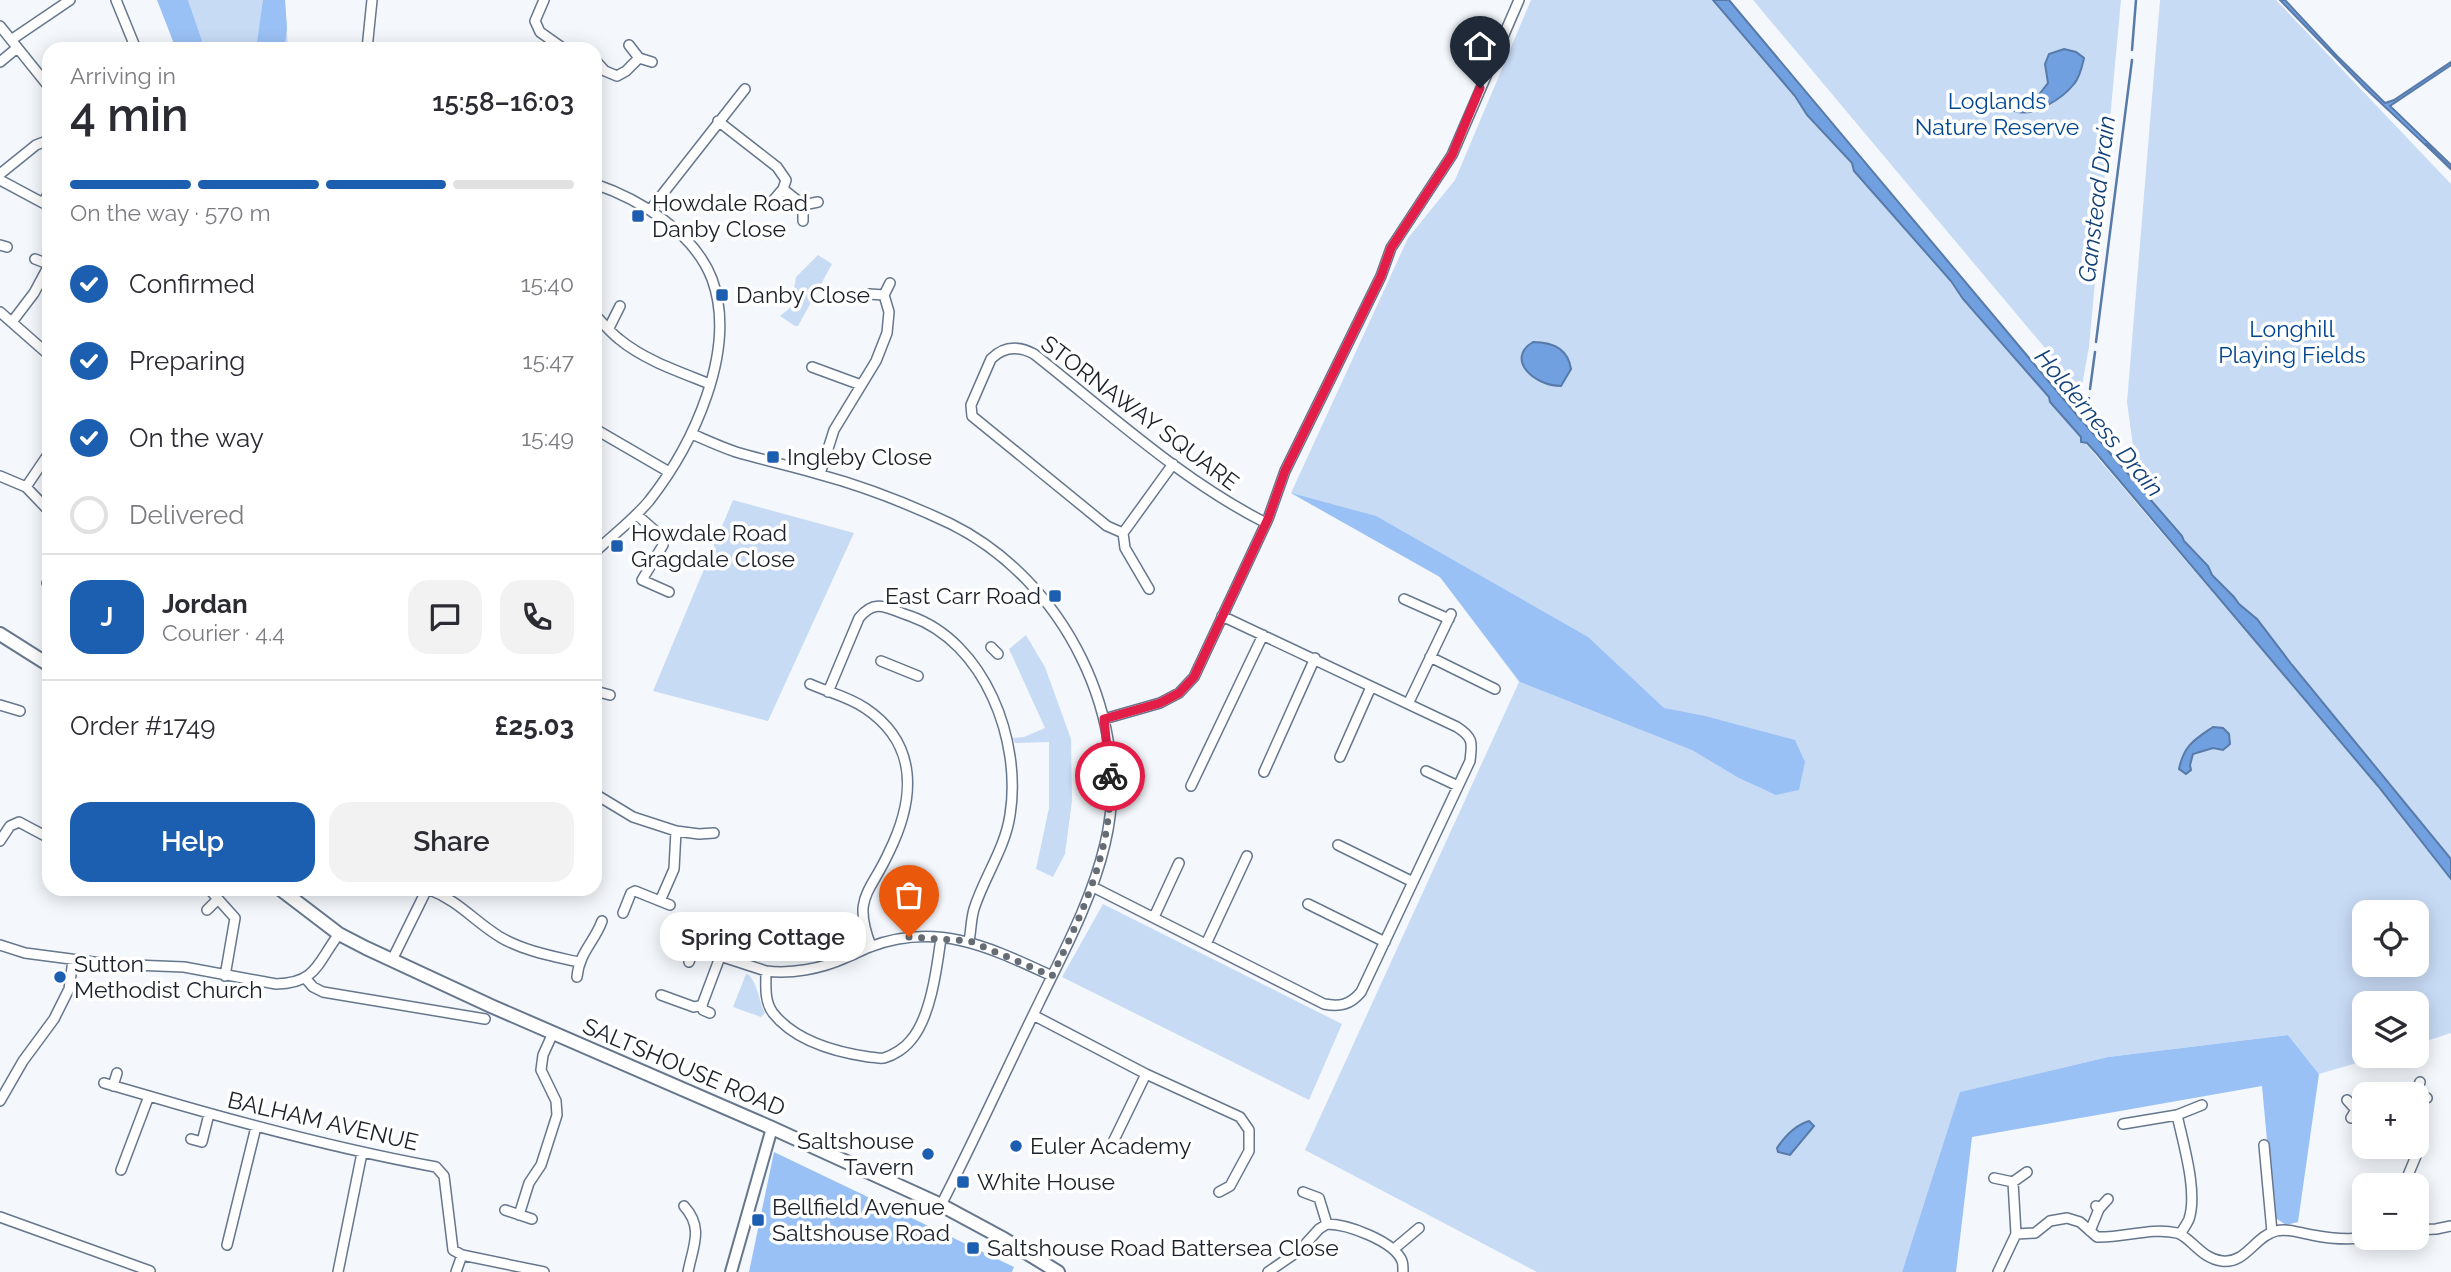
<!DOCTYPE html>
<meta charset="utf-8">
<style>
:root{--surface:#fff;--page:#f2f2f3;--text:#2b2b33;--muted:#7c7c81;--line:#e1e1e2;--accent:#1c5eaf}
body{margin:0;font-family:Raleway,sans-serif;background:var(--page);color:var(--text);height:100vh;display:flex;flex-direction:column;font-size:26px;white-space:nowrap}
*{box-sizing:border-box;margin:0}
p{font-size:23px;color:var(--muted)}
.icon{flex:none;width:38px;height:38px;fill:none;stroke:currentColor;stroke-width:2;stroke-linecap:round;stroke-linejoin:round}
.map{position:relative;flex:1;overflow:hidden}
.side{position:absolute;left:42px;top:42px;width:560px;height:854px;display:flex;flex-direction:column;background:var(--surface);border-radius:21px;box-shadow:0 4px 18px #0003}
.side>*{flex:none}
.controls{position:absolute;left:2352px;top:900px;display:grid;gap:14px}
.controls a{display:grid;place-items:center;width:77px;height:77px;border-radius:14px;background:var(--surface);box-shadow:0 4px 18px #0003;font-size:35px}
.pin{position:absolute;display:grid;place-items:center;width:60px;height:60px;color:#fff;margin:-72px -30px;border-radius:50% 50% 50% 0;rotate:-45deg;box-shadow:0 0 7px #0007}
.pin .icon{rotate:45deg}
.courier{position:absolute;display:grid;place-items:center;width:70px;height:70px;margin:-35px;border:5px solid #e11d48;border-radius:50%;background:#fff;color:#222;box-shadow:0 2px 9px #0007}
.bubble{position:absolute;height:49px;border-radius:21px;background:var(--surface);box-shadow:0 4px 18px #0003;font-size:23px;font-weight:600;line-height:49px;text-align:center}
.head em{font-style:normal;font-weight:600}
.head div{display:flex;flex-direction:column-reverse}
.head{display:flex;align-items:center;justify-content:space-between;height:119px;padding:0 28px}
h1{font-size:46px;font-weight:600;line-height:52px}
.bar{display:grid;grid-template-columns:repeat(4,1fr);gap:10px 7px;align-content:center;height:84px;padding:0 28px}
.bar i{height:9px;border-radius:5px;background:var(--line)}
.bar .active{background:var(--accent)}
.bar p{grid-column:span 4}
.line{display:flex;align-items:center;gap:18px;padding:0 28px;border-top:2px solid var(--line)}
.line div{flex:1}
.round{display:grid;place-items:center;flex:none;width:74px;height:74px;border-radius:21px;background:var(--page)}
ol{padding:0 28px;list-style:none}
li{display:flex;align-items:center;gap:21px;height:77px}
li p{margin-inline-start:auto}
li .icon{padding:7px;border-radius:50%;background:var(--accent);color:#fff;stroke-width:4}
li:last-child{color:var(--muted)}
li i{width:38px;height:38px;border:4px solid var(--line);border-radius:50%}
.primary-button{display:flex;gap:14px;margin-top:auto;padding:14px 28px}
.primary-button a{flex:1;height:80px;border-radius:21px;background:var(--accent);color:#fff;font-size:28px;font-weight:600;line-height:80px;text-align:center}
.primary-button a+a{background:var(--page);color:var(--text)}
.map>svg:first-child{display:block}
.green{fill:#c8dbf5;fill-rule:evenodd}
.forest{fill:#9ac1f5}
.water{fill:#71a0e0;stroke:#577aa9;stroke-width:2}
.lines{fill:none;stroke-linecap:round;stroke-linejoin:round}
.stream{stroke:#577aa9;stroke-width:2.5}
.minor-casing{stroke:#66768c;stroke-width:12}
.tertiary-casing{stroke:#66768c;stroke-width:14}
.secondary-casing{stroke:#66768c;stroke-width:16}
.minor{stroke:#fff;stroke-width:9}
.tertiary{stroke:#fff;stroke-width:10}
.secondary{stroke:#fff;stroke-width:12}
.done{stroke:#666c74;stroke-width:7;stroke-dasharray:0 12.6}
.route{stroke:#e11d48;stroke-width:9}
.poi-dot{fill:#1c5eaf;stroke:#fff;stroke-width:2.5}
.labels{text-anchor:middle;stroke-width:7;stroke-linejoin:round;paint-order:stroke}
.park-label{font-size:23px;fill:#014690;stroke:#fff}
.poi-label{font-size:23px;fill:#1a212a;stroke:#fff;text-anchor:start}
.street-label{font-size:23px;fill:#1a212a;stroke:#fff}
.water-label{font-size:24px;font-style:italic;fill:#12417a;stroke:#fff}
</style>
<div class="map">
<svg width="2451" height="1272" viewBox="0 0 2451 1272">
<rect width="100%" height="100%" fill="#f4f8fd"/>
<path class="green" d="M188,0h97l3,49h-83z
M1531,0h182l82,96 12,19 45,49 2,7 97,110 2,5 48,54 1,4 47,53 1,5 328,384 73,93v154l-34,11v-41h-53v52h20l-65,19 -31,-39 -180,22 -147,35 -59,180h-365l-232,-122 214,-468 -79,-105 -149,-84 117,-255 47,-58zM2364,912h53v52h-53z
M1753,0h368l-32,347 -8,44z
M2160,0h116l175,184v675l-159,-194 -35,-46 -18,-15 -5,-7 -22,-22 -4,-9 -24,-25 -2,-5 -44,-52 -11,-82z
M818,255l14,9 -34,62h-3l-15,-10 11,-9 5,-30z
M733,500l121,33 -86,188 -115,-30z
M1026,635l19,32 26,72 1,62 -7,53 -12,23 -17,-8 13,-61v-66l-34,1 -2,-5 11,-1 21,-9 -36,-79z
M1103,904l239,120 -33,76 -247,-123z
M746,974l3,1c10,12 9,24 16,38l-4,4 -28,-10z"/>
<path class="forest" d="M157,0h31l17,49h-29z
M263,0h22l2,28 -3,21h-28z
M1291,493l85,23 212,121 76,71 41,8 90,24 10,22 -6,28 -23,5 -37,-17 -47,-28 -172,-68 -80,-105z
M2288,1035l31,39 -21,148 -12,3 -12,-8 -12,-131 -290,51 -16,135h-54l58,-180 148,-35z
M774,1152l240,115 -2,5h-263z"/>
<path class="water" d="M1713,0h16l352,420 2,-1 2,-8h2l-3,12 98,113 2,5 24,25 4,9 22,22 5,7 18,15 35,46 159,194v20l-73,-93 -281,-332 -10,-11 -6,-1v-5l-31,-35 -1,-5 -86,-98 -12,-18 -97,-110 -2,-8 -45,-48 -12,-19z
M2280,0h5l52,56 48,47 9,-3 57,-38v3l-61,41 61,59v4l-86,-81z
M2064,49l12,3 8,6c-2,9 -4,19 -10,26 -11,14 -41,34 -59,27l16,-6 17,-22 -3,-19 4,-10z
M1533,342c20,0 35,7 38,27l-10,17c-27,0 -56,-27 -28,-44z
M2213,727l10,1 6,6 1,10 -7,6 -10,-2 -20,6 -3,11 1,5 -5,4 -7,-5c5,-24 15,-29 34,-42z
M1809,1121l5,5 -24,29 -12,-3 -1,-4c8,-12 19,-23 32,-27z"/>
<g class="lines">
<path class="stream" d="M2132,50l4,-50
M2426,144l25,25
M2096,342l36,-282
M2090,389l5,-37
M2086,412l3,-14"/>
<g class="minor-casing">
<path id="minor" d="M116,0l20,49
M544,0l-9,21 5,11 24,17
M0,26l49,61
M11,40l59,-40
M629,45l10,13 13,4
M367,49l5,-49
M595,60l10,11 12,5 9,-5 13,-13
M0,62l17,-14
M718,121l59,46 9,13 -3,9 -11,13
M0,174l36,-29 13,-5
M0,180l43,23 6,-11
M595,184c44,15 99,48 117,95 26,71 -19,166 -63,222 -16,19 -36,34 -54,51
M783,189l20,16
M650,210l95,-121
M803,221v-16l15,-3
M0,245l7,2
M35,259l13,5
M869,294l15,1 6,-12
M0,312l49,43
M595,315c8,8 15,17 24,24 25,21 61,33 91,45
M12,322l22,-29 15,-28
M609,328l11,-22
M812,367l49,18
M595,429l74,43
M692,434c14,6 29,13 44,18 27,8 55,14 82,22 45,12 91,30 133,50 113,56 184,196 154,320 -13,56 -42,109 -67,161 -33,67 -63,134 -97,200
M820,474l14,-44 42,-69 11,-28 2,-21 -5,-17
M0,476l26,11 23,24
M26,487l23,-34
M637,515l24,21 2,9 -21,35 27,12
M1123,533l-16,-7 -135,-110 -1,-11 20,-46c13,-13 28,-13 43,-5 75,59 147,126 232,169
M47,583h2
M1149,589l-24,-41 -2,-15 50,-69
M1404,599l45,20
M991,647l7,7
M1430,657l65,32
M881,661l37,15
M810,684c18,8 39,13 55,24 54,36 50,91 24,144 -19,42 -37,45 -18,94
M595,691l15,4
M828,692l31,-74c17,-21 29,-9 51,-2 75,26 112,125 100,199 -5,34 -26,62 -36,94 -3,10 -3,22 -5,32
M1408,704l43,-90
M0,705l20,6
M1104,719l56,-16 19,-10 15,-16 74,-158 17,-48 96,-195 10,-28 61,-93 67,-155
M1340,757l31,-70
M1426,771l32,15
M1264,772l51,-114
M1191,786l72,-151
M595,794l38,23 43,14 -2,38 -14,32
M676,831l23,3 15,-1
M0,841l10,-15 9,-4 30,16
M1338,845l75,37
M1093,887l231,117c16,3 26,1 37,-12l109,-231c2,-18 4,-23 -13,-34l-235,-111
M209,889l26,29 -10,58
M428,889c31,12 46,32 72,48 24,14 52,19 78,25
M1308,904l77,38
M207,910l10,-10
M623,913l8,-20 4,-2 35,14
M1154,917l25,-54
M683,944l83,27c25,3 55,-2 79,-13 9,-3 16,-8 25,-11 68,-26 121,1 182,29
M1206,944l41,-88
M0,945l25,8 84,11 75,3 92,17c41,-1 41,-21 63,-50
M392,960l35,-71
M689,962l5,-14
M766,971c0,14 -2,30 7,42 22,28 62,39 96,44 5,0 11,2 15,1 10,-3 21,-10 27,-18 20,-23 26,-73 30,-102
M577,977c2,-24 18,-36 25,-56
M306,979l7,8 10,5 162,27
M661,995l33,12 8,-2 18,-48
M702,1005l1,5 7,3
M1033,1015l113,59 -32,66
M1146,1074l94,43 9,13v21l-19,35 -11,6
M104,1083l45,13
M113,1086l4,-13
M2418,1093l9,5
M2416,1094l4,-12
M2347,1100l9,10 -5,8
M0,1101l23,-40 31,-42 15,-30 4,-29
M2177,1115c6,28 21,77 12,104 -2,5 -6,10 -8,14
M2123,1124l54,-9 25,-10
M191,1139l11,3 7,-28
M2264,1145l8,87
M121,1170l28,-74c95,28 189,53 287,71l8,9 9,74 9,5 82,17
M1994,1178l19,4 14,-10
M2404,1185l12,-29v-10
M1303,1192l16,6 8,26
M684,1206c20,22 9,40 4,66
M2096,1206l3,3 9,-10
M505,1210l27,9
M519,1215l10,-32 12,-18 16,-50 -1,-14 -15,-31 2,-15 10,-22
M0,1217l150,54
M2417,1230l19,-1 15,-3
M2090,1231l9,-22
M2016,1234l19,-1 15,-12 17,-3 13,4 17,15c26,1 55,-10 80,-4 14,4 23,25 45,28 24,3 33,-25 54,-30 12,-3 24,2 36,4 20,4 40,5 59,2
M227,1245l29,-118
M1394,1249l25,-21
M338,1272l24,-119
M456,1272l6,-17
M1268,1272l32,-22 19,-21 8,-5c20,0 67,17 75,37 1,2 1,9 1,11
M1998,1272l18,-38 -3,-52"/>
</g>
<g class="tertiary-casing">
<path id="tertiary" d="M731,1272l41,-144"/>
</g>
<g class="secondary-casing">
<path id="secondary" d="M0,634l49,31
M280,889l59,45 27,14 125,58 281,122 169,77 63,34 54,33"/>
</g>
<use href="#minor" class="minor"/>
<use href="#tertiary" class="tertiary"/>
<use href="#secondary" class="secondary"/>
</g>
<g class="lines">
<path class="done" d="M909,937l61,4 82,35c31,-64 61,-127 58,-200"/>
<path class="route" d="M1110,776l-6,-57 56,-16 19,-10 15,-16 74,-158 17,-48 96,-195 10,-28 61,-93 28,-67"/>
</g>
<g class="poi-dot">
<rect x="631" y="209" width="14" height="14" rx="3.5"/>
<rect x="715" y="288" width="14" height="14" rx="3.5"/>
<rect x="766" y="450" width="14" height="14" rx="3.5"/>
<rect x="610" y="539" width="14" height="14" rx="3.5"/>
<rect x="1048" y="589" width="14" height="14" rx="3.5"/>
<circle cx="60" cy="977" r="7"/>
<circle cx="1016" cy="1146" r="7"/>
<circle cx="928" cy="1154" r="7"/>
<rect x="956" y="1175" width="14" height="14" rx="3.5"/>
<rect x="751" y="1213" width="14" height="14" rx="3.5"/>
<rect x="966" y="1241" width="14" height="14" rx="3.5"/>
</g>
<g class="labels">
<g class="park-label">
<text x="1997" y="109">Loglands<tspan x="1997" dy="26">Nature Reserve</tspan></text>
<text x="2292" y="337">Longhill<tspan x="2292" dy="26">Playing Fields</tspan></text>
</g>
<g class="poi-label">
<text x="652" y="211">Howdale Road<tspan x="652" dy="26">Danby Close</tspan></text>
<text x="736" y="303">Danby Close</text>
<text x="787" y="465">Ingleby Close</text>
<text x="631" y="541">Howdale Road<tspan x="631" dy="26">Gragdale Close</tspan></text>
<text x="1041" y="604" text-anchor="end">East Carr Road</text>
<text x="74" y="972">Sutton<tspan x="74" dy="26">Methodist Church</tspan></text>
<text x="914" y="1149" text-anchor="end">Saltshouse<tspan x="914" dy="26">Tavern</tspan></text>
<text x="1030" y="1154">Euler Academy</text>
<text x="977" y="1190">White House</text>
<text x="772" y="1215">Bellfield Avenue<tspan x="772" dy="26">Saltshouse Road</tspan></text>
<text x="987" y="1256">Saltshouse Road Battersea Close</text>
</g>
<g class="street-label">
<text transform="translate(1140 413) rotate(37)" y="8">STORNAWAY SQUARE</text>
<text transform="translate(684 1067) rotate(23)" y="8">SALTSHOUSE ROAD</text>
<text transform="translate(323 1121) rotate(13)" y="8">BALHAM AVENUE</text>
</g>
<g class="water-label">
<text transform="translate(2097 199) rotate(-83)" y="8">Ganstead Drain</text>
<text transform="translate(2099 423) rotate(50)" y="8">Holderness Drain</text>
</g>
</g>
</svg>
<div class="controls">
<a><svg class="icon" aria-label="locate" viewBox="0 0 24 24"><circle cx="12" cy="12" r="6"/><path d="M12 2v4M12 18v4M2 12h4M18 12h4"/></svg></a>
<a><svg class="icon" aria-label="layers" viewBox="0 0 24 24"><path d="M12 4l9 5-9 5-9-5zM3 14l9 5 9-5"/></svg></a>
<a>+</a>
<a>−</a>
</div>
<div class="pin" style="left:909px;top:937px;background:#ea580c"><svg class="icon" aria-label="bag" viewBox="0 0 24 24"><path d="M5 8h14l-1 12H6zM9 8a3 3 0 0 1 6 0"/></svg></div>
<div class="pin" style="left:1480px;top:88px;background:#1f2937"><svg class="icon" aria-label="home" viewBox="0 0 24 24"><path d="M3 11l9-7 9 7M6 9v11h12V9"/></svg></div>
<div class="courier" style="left:1110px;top:776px"><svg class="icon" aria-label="bike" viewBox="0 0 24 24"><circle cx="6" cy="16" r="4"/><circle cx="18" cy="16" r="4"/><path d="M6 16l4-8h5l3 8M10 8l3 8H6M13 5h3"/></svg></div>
<div class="bubble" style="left:660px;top:912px;width:206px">Spring Cottage</div>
<section class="side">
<div class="head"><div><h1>4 min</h1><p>Arriving in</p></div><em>15:58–16:03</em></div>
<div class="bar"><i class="active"></i><i class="active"></i><i class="active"></i><i></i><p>On the way · 570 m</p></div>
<ol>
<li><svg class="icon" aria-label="check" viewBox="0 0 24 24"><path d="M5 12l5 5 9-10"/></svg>Confirmed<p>15:40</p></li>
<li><svg class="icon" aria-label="check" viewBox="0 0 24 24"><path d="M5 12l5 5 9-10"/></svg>Preparing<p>15:47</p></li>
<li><svg class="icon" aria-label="check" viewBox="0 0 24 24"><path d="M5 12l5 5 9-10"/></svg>On the way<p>15:49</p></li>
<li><i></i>Delivered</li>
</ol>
<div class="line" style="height:126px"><b class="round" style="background:var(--accent);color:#fff">J</b><div><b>Jordan</b><p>Courier · 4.4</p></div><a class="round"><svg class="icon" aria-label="chat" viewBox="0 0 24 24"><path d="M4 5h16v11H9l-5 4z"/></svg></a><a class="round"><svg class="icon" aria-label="phone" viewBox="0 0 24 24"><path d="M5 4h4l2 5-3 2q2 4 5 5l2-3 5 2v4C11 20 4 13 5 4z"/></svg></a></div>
<div class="line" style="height:91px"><div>Order #1749</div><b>£25.03</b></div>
<div class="primary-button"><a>Help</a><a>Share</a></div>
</section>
</div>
